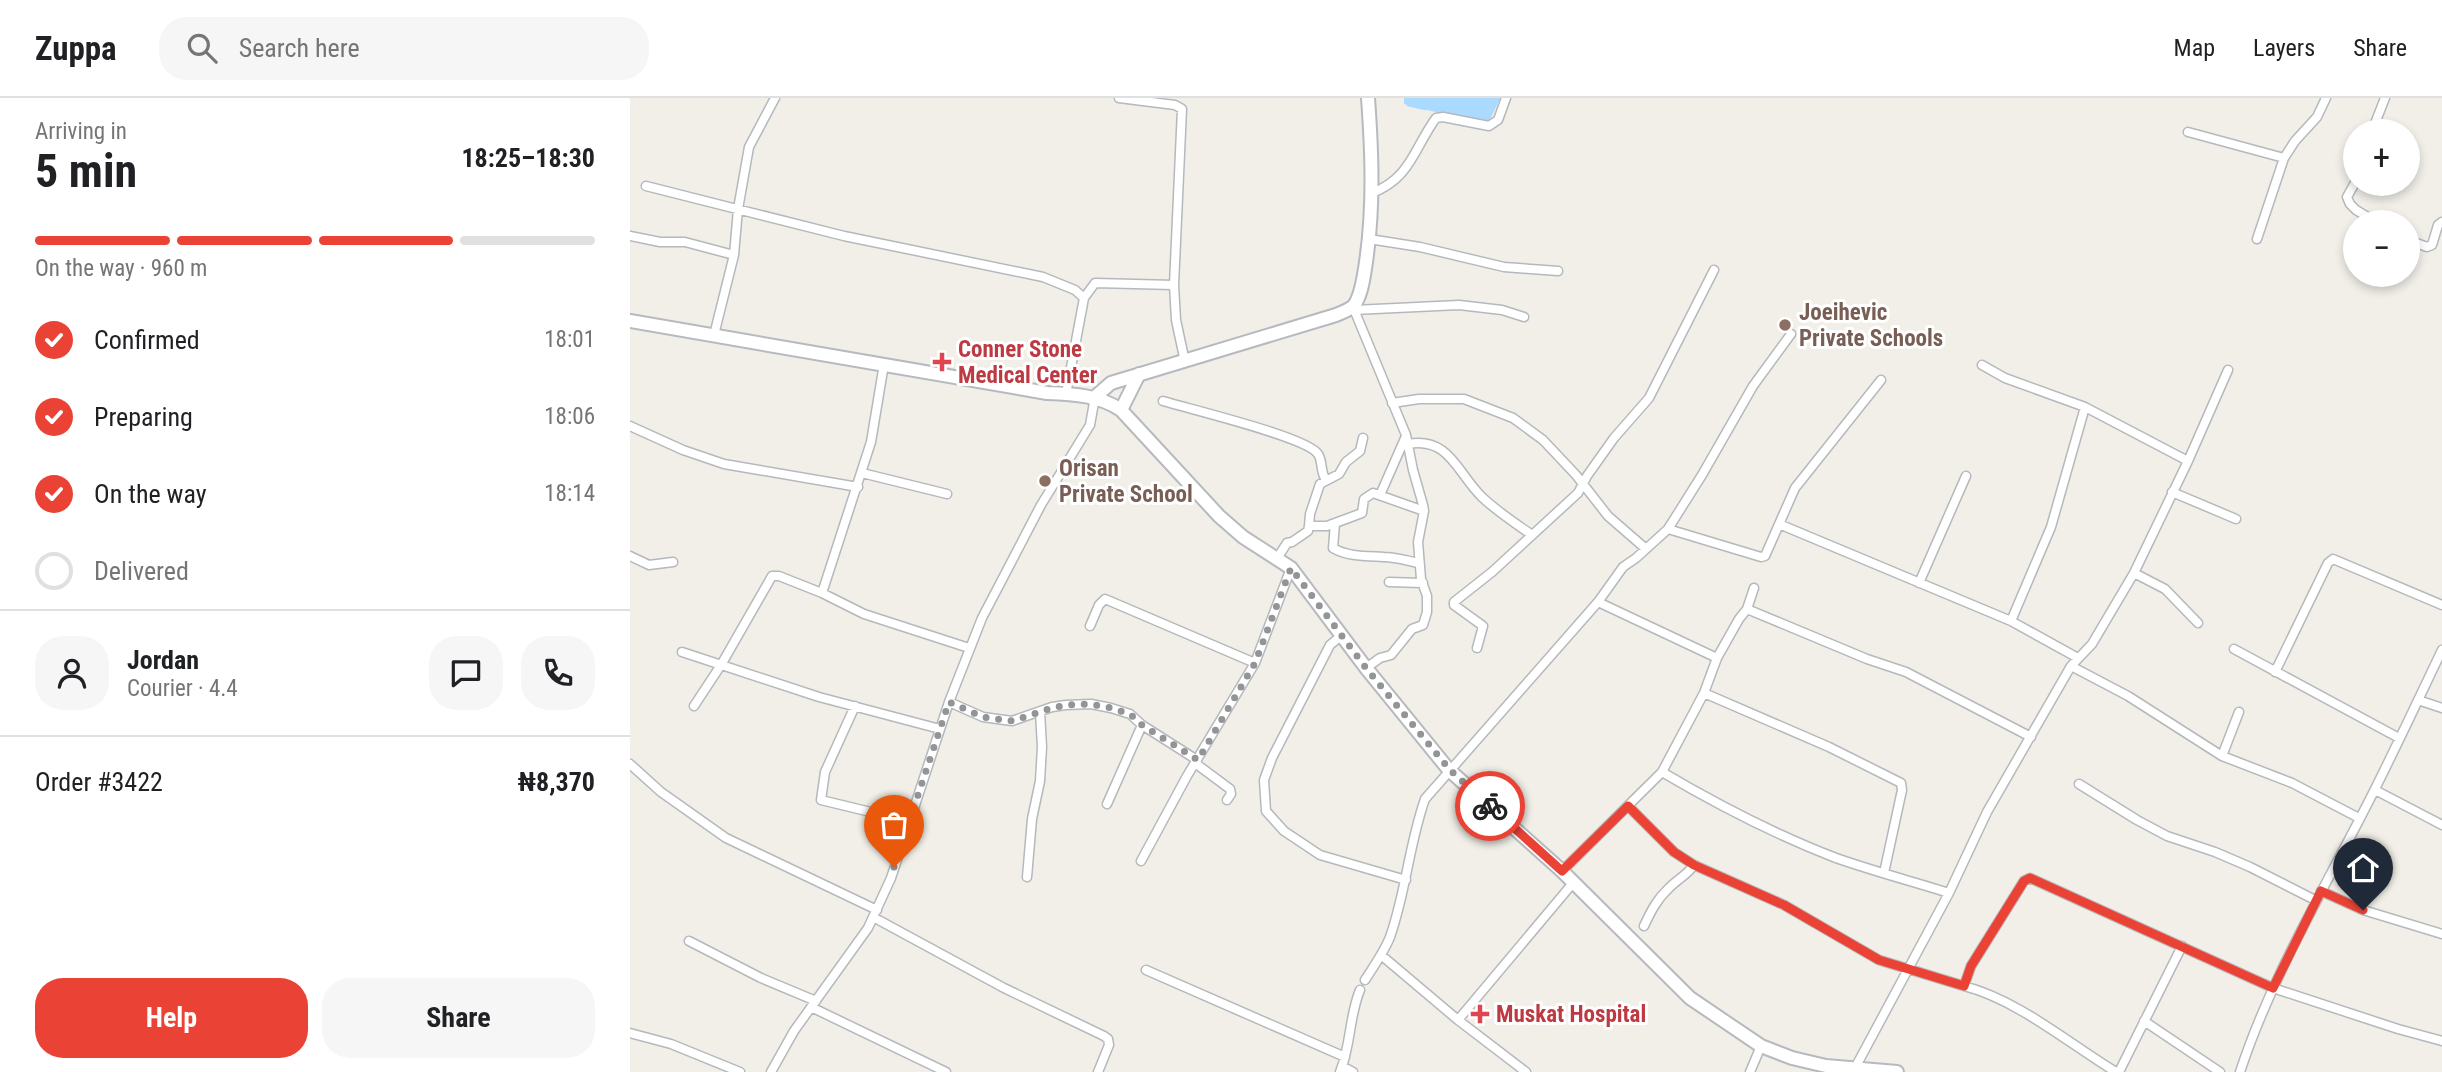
<!DOCTYPE html>
<meta charset="utf-8">
<style>
:root{--surface:#fff;--page:#f6f6f6;--text:#202124;--muted:#757577;--line:#e0e0e0;--accent:#ea4335}
body{margin:0;font-family:"Roboto Condensed",sans-serif;background:var(--page);color:var(--text);height:100vh;display:flex;flex-direction:column;font-size:26px;white-space:nowrap}
*{box-sizing:border-box;margin:0}
p{font-size:23px;color:var(--muted)}
.icon{flex:none;width:38px;height:38px;fill:none;stroke:currentColor;stroke-width:2;stroke-linecap:round;stroke-linejoin:round}
.map{position:relative;flex:1;overflow:hidden}
.panel{display:flex;flex-direction:column;background:var(--surface);width:630px}
.panel>*{flex:none}
.buttons{position:absolute;left:1713px;top:21px;display:grid;gap:14px}
.buttons a{display:grid;place-items:center;width:77px;height:77px;border-radius:50%;background:var(--surface);box-shadow:0 4px 10px #0003;font-size:35px}
.pin{position:absolute;display:grid;place-items:center;width:60px;height:60px;color:#fff;margin:-72px -30px;border-radius:50% 50% 50% 0;rotate:-45deg;box-shadow:0 0 7px #0007}
.pin .icon{rotate:45deg}
.courier{position:absolute;display:grid;place-items:center;width:70px;height:70px;margin:-35px;border:5px solid #ea4335;border-radius:50%;background:#fff;color:#222;box-shadow:0 2px 9px #0007}
.head em{font-style:normal;font-weight:700}
.head div{display:flex;flex-direction:column-reverse}
.head{display:flex;align-items:center;justify-content:space-between;height:119px;padding:0 35px}
h1{font-size:46px;font-weight:700;line-height:52px}
.bar{display:grid;grid-template-columns:repeat(4,1fr);gap:10px 7px;align-content:center;height:84px;padding:0 35px}
.bar i{height:9px;border-radius:5px;background:var(--line)}
.bar .current{background:var(--accent)}
.bar p{grid-column:span 4}
.line{display:flex;align-items:center;gap:18px;padding:0 35px;border-top:2px solid var(--line)}
.line div{flex:1}
.round{display:grid;place-items:center;flex:none;width:74px;height:74px;border-radius:28px;background:var(--page)}
ol{padding:0 35px;list-style:none}
li{display:flex;align-items:center;gap:21px;height:77px}
li p{margin-inline-start:auto}
li .icon{padding:7px;border-radius:50%;background:var(--accent);color:#fff;stroke-width:4}
li:last-child{color:var(--muted)}
li i{width:38px;height:38px;border:4px solid var(--line);border-radius:50%}
.action{display:flex;gap:14px;margin-top:auto;padding:14px 35px}
.action a{flex:1;height:80px;border-radius:28px;background:var(--accent);color:#fff;font-size:28px;font-weight:700;line-height:80px;text-align:center}
.action a+a{background:var(--page);color:var(--text)}
header{display:flex;align-items:center;gap:42px;box-sizing:border-box;height:98px;padding:0 35px;background:var(--surface);border-bottom:2px solid var(--line)}
header strong{font-size:33px}
nav{display:flex;gap:38px;margin-inline-start:auto;font-size:24px}
.search{width:490px;height:63px;background:var(--page);display:flex;align-items:center;gap:18px;box-sizing:border-box;padding:0 24px;border-radius:28px;color:var(--muted);font-size:26px}
main{display:flex;flex:1;min-height:0}
.map>svg:first-child{display:block}
.water{fill:#aadaff}
.lines{fill:none;stroke-linecap:round;stroke-linejoin:round}
.stream{stroke:#aadaff;stroke-width:2.5}
.street-casing{stroke:#b5b8bc;stroke-width:11}
.secondary-casing{stroke:#b6babf;stroke-width:16}
.street{stroke:#fff;stroke-width:8}
.secondary{stroke:#fff;stroke-width:12}
.done{stroke:#929495;stroke-width:7;stroke-dasharray:0 12.6}
.route{stroke:#ea4335;stroke-width:9}
.education-dot{fill:#8d6e63;stroke:#fff;stroke-width:2.5}
.health-dot{fill:#e0444e;stroke:#fff;stroke-width:2.5}
.labels{text-anchor:middle;stroke-width:6;stroke-linejoin:round;paint-order:stroke}
.education-label{font-size:23px;font-weight:bold;fill:#785e54;stroke:#fff;text-anchor:start}
.health-label{font-size:23px;font-weight:bold;fill:#be3a42;stroke:#fff;text-anchor:start}
</style>
<header>
<strong>Zuppa</strong>
<div class="search"><svg class="icon" aria-label="search" viewBox="0 0 24 24"><circle cx="10" cy="10" r="6"/><path d="M15 15l6 6"/></svg>Search here</div>
<nav><a>Map</a><a>Layers</a><a>Share</a></nav>
</header>
<main>
<section class="panel">
<div class="head"><div><h1>5 min</h1><p>Arriving in</p></div><em>18:25–18:30</em></div>
<div class="bar"><i class="current"></i><i class="current"></i><i class="current"></i><i></i><p>On the way · 960 m</p></div>
<ol>
<li><svg class="icon" aria-label="check" viewBox="0 0 24 24"><path d="M5 12l5 5 9-10"/></svg>Confirmed<p>18:01</p></li>
<li><svg class="icon" aria-label="check" viewBox="0 0 24 24"><path d="M5 12l5 5 9-10"/></svg>Preparing<p>18:06</p></li>
<li><svg class="icon" aria-label="check" viewBox="0 0 24 24"><path d="M5 12l5 5 9-10"/></svg>On the way<p>18:14</p></li>
<li><i></i>Delivered</li>
</ol>
<div class="line" style="height:126px"><a class="round"><svg class="icon" aria-label="person" viewBox="0 0 24 24"><circle cx="12" cy="8" r="4"/><path d="M4 21q1-7 8-7t8 7"/></svg></a><div><b>Jordan</b><p>Courier · 4.4</p></div><a class="round"><svg class="icon" aria-label="chat" viewBox="0 0 24 24"><path d="M4 5h16v11H9l-5 4z"/></svg></a><a class="round"><svg class="icon" aria-label="phone" viewBox="0 0 24 24"><path d="M5 4h4l2 5-3 2q2 4 5 5l2-3 5 2v4C11 20 4 13 5 4z"/></svg></a></div>
<div class="line" style="height:91px"><div>Order #3422</div><b>₦8,370</b></div>
<div class="action"><a>Help</a><a>Share</a></div>
</section>
<div class="map">
<svg width="1812" height="974" viewBox="0 0 1812 974">
<rect width="100%" height="100%" fill="#f1efe8"/>
<path class="water" d="M774,0h95l-13,27 -82,-21z"/>
<g class="lines">
<path class="stream" d="M778,7l17,4
M856,27l13,-27"/>
<g class="street-casing">
<path id="street" d="M489,0l56,7 7,4 -8,176 2,35 9,42
M1742,33l13,-33
M1558,34l96,26
M1726,83l-9,16 3,7 6,6 20,12
M16,88l198,50 199,41 32,13 9,8 -18,96
M742,95c39,-15 42,-45 64,-75l7,-1 46,9 9,-6 8,-22
M0,138l30,6h25l49,13
M739,141l51,8 84,20 54,4
M1627,141l27,-81 11,-17 22,-24 9,-19
M1778,142l19,7 5,-2 6,-20 4,-3
M454,200l11,-15 79,2
M723,209l53,128 7,35 10,35 1,6 -6,31 3,37 6,17v16l-4,13 -11,4 -21,26 -11,3 -14,10
M724,212l105,-5 43,5 22,7
M84,237l20,-80 4,-46 11,-62 26,-49
M1352,267l23,13 80,29 103,54
M533,303c26,8 144,36 155,53 5,7 2,18 8,26
M762,305l27,-4h45l49,19 30,22 33,35 32,41 38,33
M0,328l53,24 41,14 134,23
M778,346c42,-8 50,31 75,54 15,14 32,25 49,37
M232,375l85,21
M1542,394l64,27
M750,397l26,-59
M705,425l-2,25c15,9 34,8 51,9 12,0 24,4 35,6
M1149,426l232,97 67,37
M679,428l1,-12 10,-30 19,-10 7,-12 14,-11 3,-13
M1038,431l93,28 4,-1 30,-68 86,-108
M0,458l19,9 24,-3
M646,462l11,-17 5,-1 16,-11 1,-5h18l35,-13 2,-14 9,-6 51,18
M1504,475l31,16 33,34
M759,484l34,1
M1289,485l47,-107
M192,495l49,-151 13,-78
M968,504l119,56
M1117,511l120,50 39,13 125,65
M1381,523l40,-94 34,-120
M460,528l9,-21 6,-6 150,64
M712,537l-12,10 -58,113 -8,22 2,31 18,20 36,24 86,25
M847,550l6,-22 -29,-21v-3l38,-30 86,-79 9,-17 27,-38 35,-40 65,-128
M1604,551l165,89
M52,554l137,45 121,32
M1441,568l57,30 94,60 70,27 67,35
M1645,574l53,-109 5,-4 109,46
M1074,595l125,54 72,36 1,7 -18,83
M1788,602l24,8
M319,604l34,15 29,4 40,-14 14,-2 25,-1 20,4 19,6 12,11 55,35
M64,608l27,-41 51,-89h7l43,17 42,21 105,34
M225,608l-30,66 -4,28 87,21
M1592,658l17,-44
M565,665l35,26 1,5 -4,6
M0,666l31,28 65,46 151,72
M1032,674c56,33 114,63 174,86 37,13 75,23 113,35
M1449,686l58,36 30,16 48,16 35,15 65,33
M1745,692l67,35
M477,706l35,-79
M998,708l46,46 20,13 90,40 95,55 85,26
M511,763l46,-85 68,-113 36,-95
M932,773l100,-99 42,-79 13,-35 22,-39 8,-10 7,-21
M397,779l5,-58 8,-38 2,-34 -2,-35
M1691,793l42,19 79,24
M243,819l131,71 100,48 4,3 1,6 -11,27
M1014,828c7,-15 13,-27 25,-38 9,-9 18,-13 25,-23
M59,843l72,37 55,23
M751,857l77,65 68,52
M516,872l199,87
M735,882c9,-14 19,-28 25,-43 16,-45 19,-93 35,-138l173,-197 25,-35 13,-9 32,-29 34,-54 51,-89 38,-52
M181,909l135,65
M828,922l115,-137
M1514,923l76,51
M0,935l41,11 69,28
M712,968l11,6
M1225,970l94,-175 38,-81 84,-146 21,-22 42,-71 54,-112 40,-91
M141,974l23,-41 74,-103 23,-50 58,-176 33,-84 59,-113 49,-80 5,-28
M710,974c11,-26 9,-56 20,-82
M1120,974l11,-26
M1486,974c-48,-29 -98,-72 -152,-86l7,-20 53,-85 6,-3 243,110 125,41 44,12
M1489,974l63,-126
M1610,974c33,-100 88,-189 135,-283 23,-46 45,-93 67,-139"/>
</g>
<g class="secondary-casing">
<path id="secondary" d="M0,223l417,72c26,1 52,2 74,17l98,106 24,21 48,31 75,100 83,102 113,101 128,127 71,48 31,12 34,8 71,6
M465,299l16,-14 225,-68c6,-3 15,-5 19,-11 7,-11 9,-29 11,-42 8,-55 6,-109 2,-164
M491,312l18,-36"/>
</g>
<use href="#street" class="street"/>
<use href="#secondary" class="secondary"/>
</g>
<g class="lines">
<path class="done" d="M264,769l55,-165 34,15 29,4 40,-13 14,-3 25,-1 20,4 19,6 12,11 56,35 57,-97 36,-95 75,100 84,102 40,36"/>
<path class="route" d="M860,708l72,65 66,-65 46,46 20,13 90,40 95,55 85,26 7,-20 53,-85 6,-3 243,110 48,-97 42,19"/>
</g>
<g class="education-dot">
<circle cx="1155" cy="227" r="7"/>
<circle cx="415" cy="383" r="7"/>
</g>
<g class="health-dot">
<path d="M308.5 253.5h7v7h7v7h-7v7h-7v-7h-7v-7h7z"/>
<path d="M846.5 905.5h7v7h7v7h-7v7h-7v-7h-7v-7h7z"/>
</g>
<g class="labels">
<g class="education-label">
<text x="1169" y="222">Joeihevic<tspan x="1169" dy="26">Private Schools</tspan></text>
<text x="429" y="378">Orisan<tspan x="429" dy="26">Private School</tspan></text>
</g>
<g class="health-label">
<text x="328" y="259">Conner Stone<tspan x="328" dy="26">Medical Center</tspan></text>
<text x="866" y="924">Muskat Hospital</text>
</g>
</g>
</svg>
<div class="buttons">
<a>+</a>
<a>−</a>
</div>
<div class="pin" style="left:264px;top:769px;background:#ea580c"><svg class="icon" aria-label="bag" viewBox="0 0 24 24"><path d="M5 8h14l-1 12H6zM9 8a3 3 0 0 1 6 0"/></svg></div>
<div class="pin" style="left:1733px;top:812px;background:#1f2937"><svg class="icon" aria-label="home" viewBox="0 0 24 24"><path d="M3 11l9-7 9 7M6 9v11h12V9"/></svg></div>
<div class="courier" style="left:860px;top:708px"><svg class="icon" aria-label="bike" viewBox="0 0 24 24"><circle cx="6" cy="16" r="4"/><circle cx="18" cy="16" r="4"/><path d="M6 16l4-8h5l3 8M10 8l3 8H6M13 5h3"/></svg></div>
</div>
</main>
